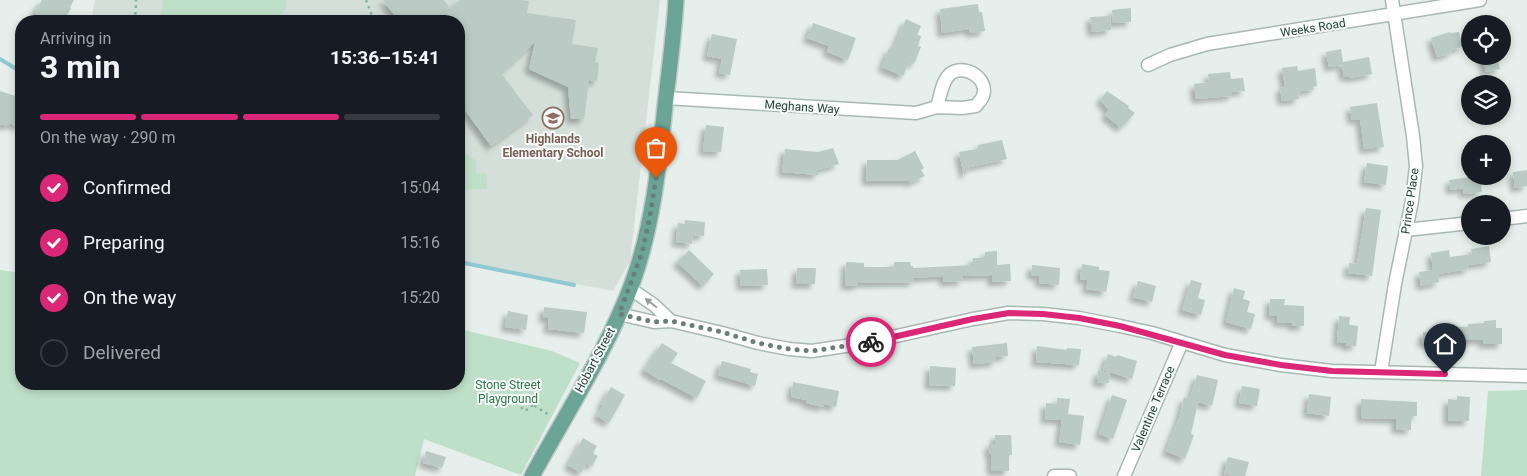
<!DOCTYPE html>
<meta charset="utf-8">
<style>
:root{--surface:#171b24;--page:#20242c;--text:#f1f3f6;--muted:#9ea1a6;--line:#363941;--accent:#db2777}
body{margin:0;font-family:Roboto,sans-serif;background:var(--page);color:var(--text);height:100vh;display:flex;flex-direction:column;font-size:19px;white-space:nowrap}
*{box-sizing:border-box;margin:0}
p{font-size:16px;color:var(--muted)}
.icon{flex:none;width:28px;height:28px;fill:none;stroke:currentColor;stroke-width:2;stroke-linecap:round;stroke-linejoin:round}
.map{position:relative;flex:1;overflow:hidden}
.drawer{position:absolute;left:15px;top:15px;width:450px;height:375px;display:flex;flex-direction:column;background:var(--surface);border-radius:20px;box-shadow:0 2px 8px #0003}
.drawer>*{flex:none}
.tools{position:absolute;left:1461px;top:15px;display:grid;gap:10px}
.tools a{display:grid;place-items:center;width:50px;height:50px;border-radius:50%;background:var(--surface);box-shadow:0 2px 8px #0003;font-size:25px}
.pin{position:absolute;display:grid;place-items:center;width:42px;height:42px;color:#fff;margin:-51px -21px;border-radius:50% 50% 50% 0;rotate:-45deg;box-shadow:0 0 5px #0007}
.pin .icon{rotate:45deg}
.courier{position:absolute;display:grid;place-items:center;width:50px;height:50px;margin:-25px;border:4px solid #db2777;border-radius:50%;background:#fff;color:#222;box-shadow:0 1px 6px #0007}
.summary em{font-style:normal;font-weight:700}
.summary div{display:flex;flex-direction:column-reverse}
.summary{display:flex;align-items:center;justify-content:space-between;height:85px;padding:0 25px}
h1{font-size:32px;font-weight:700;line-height:38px}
.bar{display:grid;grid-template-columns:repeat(4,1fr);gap:8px 5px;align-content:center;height:60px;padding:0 25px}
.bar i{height:6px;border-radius:4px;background:var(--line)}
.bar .selected{background:var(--accent)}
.bar p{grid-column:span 4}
ol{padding:0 25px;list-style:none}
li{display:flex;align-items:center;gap:15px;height:55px}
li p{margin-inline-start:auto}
li .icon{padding:5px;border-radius:50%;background:var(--accent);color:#fff;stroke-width:4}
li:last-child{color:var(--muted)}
li i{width:28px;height:28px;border:2px solid var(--line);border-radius:50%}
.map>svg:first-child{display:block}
.built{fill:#d4dfda}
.green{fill:#bfe0c8}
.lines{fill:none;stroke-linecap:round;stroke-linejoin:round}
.stream{stroke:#8ec9d4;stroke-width:4}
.building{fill:#bbcac4;filter:url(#shadow)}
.minor-casing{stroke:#a8b8b2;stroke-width:15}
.major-casing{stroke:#c2cac8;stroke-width:18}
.path{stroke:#86b3a5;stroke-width:2.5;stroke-dasharray:2.5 4;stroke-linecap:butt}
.minor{stroke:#fff;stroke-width:12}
.major{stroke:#6aa596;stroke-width:15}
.oneway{fill:#92a09c}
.done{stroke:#687f78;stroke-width:5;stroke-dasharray:0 9}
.route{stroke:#db2777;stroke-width:6}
.labels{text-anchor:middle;stroke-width:4;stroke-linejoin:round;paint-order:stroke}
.street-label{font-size:12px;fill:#24423a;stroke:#f7fbf9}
.education-label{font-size:12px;font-weight:bold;fill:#785e54;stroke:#f7fbf9}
.park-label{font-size:12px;fill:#2d7a4b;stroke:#f7fbf9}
</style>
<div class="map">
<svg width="1527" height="476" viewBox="0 0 1527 476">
<defs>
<filter id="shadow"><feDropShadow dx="-4.5" dy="4.5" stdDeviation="2.5" flood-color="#0004"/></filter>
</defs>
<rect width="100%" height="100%" fill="#e6efeb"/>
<path class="built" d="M95,0h565l-30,261 -17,30 -149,-28 -5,10v-252h-368z"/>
<path class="green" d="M163,0h124l-1,8 -10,13h-116z
M459,148l17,13v12l11,1v15l-28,1z
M0,270l21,3v111h438v-55l93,22 28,12 -59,112 -97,-36 -9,37h-415z
M1527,390v86h-46l7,-85z"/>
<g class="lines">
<path class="stream" d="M0,59l21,13
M459,262l115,23"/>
</g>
<path class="building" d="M42,0h32l-4,7 1,1 -7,13h-31l4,-7 -2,-2z
M383,0h61l6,8 10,-8h60l9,1 -2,12 49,7 -4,24 26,4 -3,14 4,1 -2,18 -8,-1 -5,39h-13l-3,-32 -39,-18 6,-27 -34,31 32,42 -42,31 -32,-44v-81h-60z
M978,4l1,8h3l3,19 -15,2 -1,-4 -27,4 -2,-24z
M1131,8v14l-18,1 -1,-13z
M1110,16l1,14 -19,2 -2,-15z
M906,19l15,7 -4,9 4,1 -3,10 3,1 -7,17 -5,-2 -6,14 -21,-9 7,-19 4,2z
M813,23l43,15 -8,22 -21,-8 2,-6 -22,-8z
M1450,32l1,1 8,-1 4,15 -12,3 1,3 -15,4 -6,-19z
M712,34l25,5 -7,36 -11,-2 3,-14 -15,-3z
M1341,49l2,13 26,-5 3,17 -22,4v-2l-6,1 -2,-12 -13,2 -3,-15z
M1482,56h15l3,13 -14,3z
M1297,66l1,5 17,-3 2,18 -4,1 1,3 -14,1 1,2h-3l1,6 -17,2 -2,-13 5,-1 -3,-19z
M1230,72l1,7 12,-1 2,13 -13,1v4l-36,3 -2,-15 15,-2 -1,-8z
M0,91l18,6v1l3,1v28l-12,-4 -1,3 -8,-2z
M1107,91l22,15 -1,2 7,5 -14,15 -16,-13 4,-5 -9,-10z
M1377,103l7,44 -20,2 -4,-30 -8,1 -2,-13z
M706,125l18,2 -3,25 -18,-1z
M1002,140l5,19 -37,8 -6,9 -5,-24 19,-3v-4z
M833,148l6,16 -21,6v5l-36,-3 3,-23 33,3z
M915,151l9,17 -3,2 4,6 -15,7 -1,-2h-43l1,-21h31z
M1367,163l21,3 -2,19 -22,-3z
M1527,170v16l-12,2 -2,-16z
M1470,177v1l10,-1 2,15 -18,2 -1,-6 -12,2 -2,-10z
M1366,208l15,2 -9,66 -24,-3 1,-10 8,1z
M685,220l20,2 -1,14 -11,-1 -1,9 -16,-2 2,-19 7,1z
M1489,246l2,16 -23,3 1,4 -31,5 1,8 -18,4 -2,-14 14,-2 -2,-17 18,-3 1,7 22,-3 -1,-5z
M689,250l25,24 -11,12 -26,-24z
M997,251v14l13,-1 1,17 -19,1v-7l-30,1 1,5 -19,1 -1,-6 -29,2v4l-56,1v3l-13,-1 1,-23 18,1v4h30v-5h16l1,4h2v2l60,-3v-7h12v-6z
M1082,264l17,3v3l11,1 -4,21 -20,-3 2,-9 -8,-1z
M1032,265l28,3 -1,17 -20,-2 1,-7 -9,-1z
M797,268h19l-1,16h-19z
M767,269l1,16 -27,1 -1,-16z
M1191,280l11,3 -4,15 7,2 -4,15 -19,-5z
M1138,281l18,5 -4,16 -19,-5z
M1234,288l11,3 -2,8 7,2 -3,11 8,2 -4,15 -25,-7z
M1270,299h15l-1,6 20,1v20h-12v-3l-15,-1v-6l-8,-1z
M544,307l43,5 -3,21 -36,-4 1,-11h-6z
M508,311l20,4 -2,15 -21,-3z
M1339,316l11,1 -1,8 9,1 -2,20h-10v-3l-9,-1z
M1496,320v8h6v16h-19v-4h-34v4l-27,-1 1,-11h10v-5h35v-3l16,-1v-2z
M662,343l16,10 -7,10 35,18 -9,17 -36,-19 -1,1 -16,-10z
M1007,343l1,13 -12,1v5l-22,2 -2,-17z
M1037,346l30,4v-2l14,1 -2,16 -43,-3z
M1108,354l8,3 1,-2 20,6 -5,18 -29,-9z
M722,361l29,8 -1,3 8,2 -3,12 -37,-11z
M930,366l26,2 -1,18 -26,-1z
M1098,371l12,2 -1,10 -12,-1z
M1197,375l21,5 -6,26 -14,-4 -7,32 3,1 -9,24 -19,-8 13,-33 5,-21 6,2z
M793,382l46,9 -3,16 -12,-3 -1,3 -17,-4v-3l-15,-3z
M1242,386l18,3 -3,17 -18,-3z
M611,387l14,8 -16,28 -12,-7 6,-11 -2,-1z
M1309,394l22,3 -2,19 -22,-3z
M1112,395l15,5 -14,39 -14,-5z
M1457,396l13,1 -1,24h-21v-22l9,1z
M1057,398l13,1 -2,15 16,2 -4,29 -21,-3 3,-22 -17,-1 1,-16 11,1z
M1361,399l56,3v14h-6v14l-15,-1v-10l-35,-1z
M995,435h16l1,20h-3v16h-18v-17h-2v-10h6z
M583,438l14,8 -4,7 5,3 -6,10 -5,-3 -6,10 -13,-8z
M426,451l20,6 -4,11 -19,-5z
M1228,457l21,5 -4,14h-11l-10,-2z"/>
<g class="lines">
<g class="minor-casing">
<path id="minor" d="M1148,65l22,-10 37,-11 273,-44
M666,98l250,15 21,-6 25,1 14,-2c2,-3 6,-7 7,-10 6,-18 -19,-33 -33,-22 -8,7 -10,23 -13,33
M1502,219l25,-3
M1406,230l64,-7
M629,288l25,17 17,16
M619,314l35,8 17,-1 51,12 36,10 31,6 23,2 53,-8 108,-24 36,-6 34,1 36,4 41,8 32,7 73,22 56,10 51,6 195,5
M1381,372l14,-88 17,-83 4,-35 -3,-30 -21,-136
M1054,476h16
M1124,476l58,-134"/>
</g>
<g class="major-casing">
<path id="major" d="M532,476c35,-64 76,-127 101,-195 20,-56 26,-117 32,-175 4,-35 9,-71 11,-106"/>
</g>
<path class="path" d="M366,0l8,21
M135,21l1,-21
M533,405l-8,6 -4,-4 4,-9 4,-3 5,2 -1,8 18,11"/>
<use href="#minor" class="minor"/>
<use href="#major" class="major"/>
</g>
<defs><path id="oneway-solid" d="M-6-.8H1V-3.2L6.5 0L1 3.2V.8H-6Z" transform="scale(1.25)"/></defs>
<use class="oneway" href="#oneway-solid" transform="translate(651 303) rotate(-143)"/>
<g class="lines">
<path class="done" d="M656,178l-6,38 -8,37 -23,61 35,8 17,-1 51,11 36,11 31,6 23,2 59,-9"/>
<path class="route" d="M871,342l102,-23 36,-6 34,1 36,4 41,8 105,29 56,10 51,6 113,3"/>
</g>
<defs>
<g id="school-ring" transform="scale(1.125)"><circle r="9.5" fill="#f7fbf9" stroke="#8d6e63" stroke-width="1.5"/><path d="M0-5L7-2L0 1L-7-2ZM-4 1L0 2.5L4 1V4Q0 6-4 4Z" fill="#8d6e63"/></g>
</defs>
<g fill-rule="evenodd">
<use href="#school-ring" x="553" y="118"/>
</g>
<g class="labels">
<g class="street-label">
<text transform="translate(1313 28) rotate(-9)" y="4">Weeks Road</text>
<text transform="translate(802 107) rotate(4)" y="4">Meghans Way</text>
<text transform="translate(1410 201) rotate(-82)" y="4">Prince Place</text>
<text transform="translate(595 360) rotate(-62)" y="4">Hobart Street</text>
<text transform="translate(1153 409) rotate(-67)" y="4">Valentine Terrace</text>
</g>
<g class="education-label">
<text x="553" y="143">Highlands<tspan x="553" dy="14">Elementary School</tspan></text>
</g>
<g class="park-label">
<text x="508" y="389">Stone Street<tspan x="508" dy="14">Playground</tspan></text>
</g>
</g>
</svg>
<div class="tools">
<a><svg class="icon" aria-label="locate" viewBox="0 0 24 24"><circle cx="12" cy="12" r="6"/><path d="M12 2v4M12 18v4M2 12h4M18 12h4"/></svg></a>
<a><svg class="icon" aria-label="layers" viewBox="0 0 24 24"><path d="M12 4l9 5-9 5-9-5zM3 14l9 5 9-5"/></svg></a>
<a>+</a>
<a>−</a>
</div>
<div class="pin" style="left:656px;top:178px;background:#ea580c"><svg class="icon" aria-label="bag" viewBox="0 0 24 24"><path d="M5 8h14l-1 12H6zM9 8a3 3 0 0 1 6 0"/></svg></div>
<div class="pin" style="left:1445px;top:374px;background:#1f2937"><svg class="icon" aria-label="home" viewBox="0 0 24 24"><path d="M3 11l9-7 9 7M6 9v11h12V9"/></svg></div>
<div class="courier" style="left:871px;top:342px"><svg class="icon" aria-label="bike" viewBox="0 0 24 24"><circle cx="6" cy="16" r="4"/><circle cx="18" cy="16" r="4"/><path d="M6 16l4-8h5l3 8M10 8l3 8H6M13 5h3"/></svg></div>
<section class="drawer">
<div class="summary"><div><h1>3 min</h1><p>Arriving in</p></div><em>15:36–15:41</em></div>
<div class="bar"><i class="selected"></i><i class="selected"></i><i class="selected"></i><i></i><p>On the way · 290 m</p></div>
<ol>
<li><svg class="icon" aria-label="check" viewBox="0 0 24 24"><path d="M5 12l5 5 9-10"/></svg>Confirmed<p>15:04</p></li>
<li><svg class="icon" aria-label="check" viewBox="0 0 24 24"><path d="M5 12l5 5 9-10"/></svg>Preparing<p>15:16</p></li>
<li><svg class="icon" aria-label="check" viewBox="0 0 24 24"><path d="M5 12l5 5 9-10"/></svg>On the way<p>15:20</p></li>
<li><i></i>Delivered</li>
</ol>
</section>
</div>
